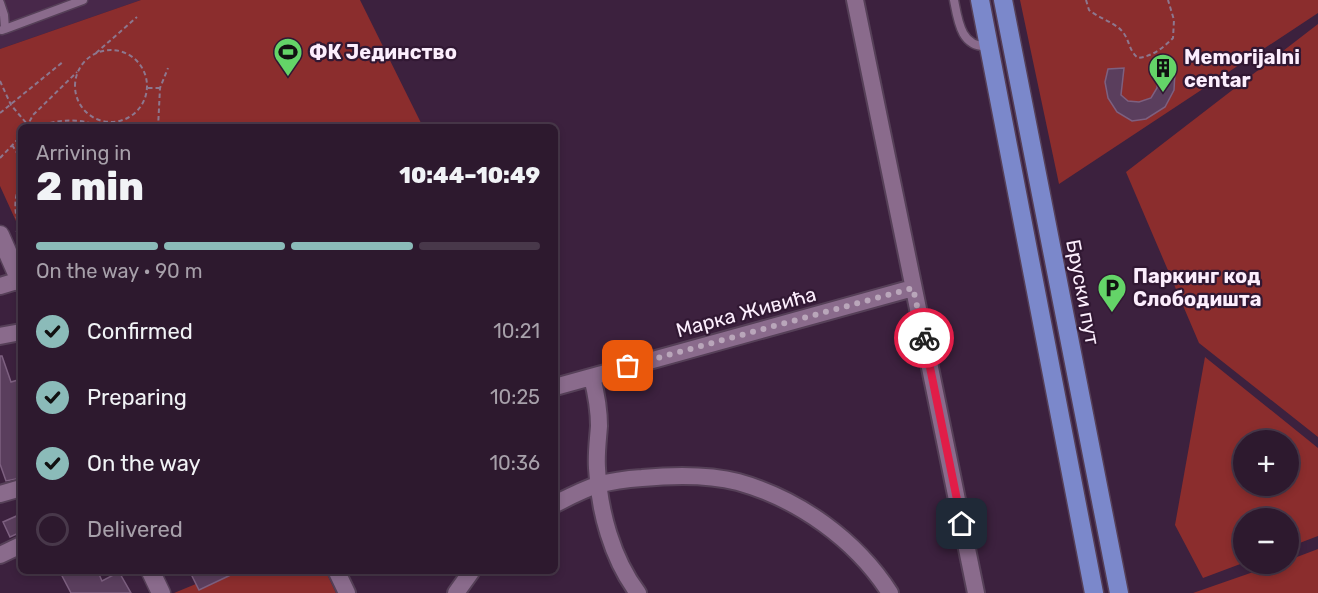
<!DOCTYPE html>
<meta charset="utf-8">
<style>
:root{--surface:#2d192e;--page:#39263a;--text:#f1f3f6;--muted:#a7a0aa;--line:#48384a;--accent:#8bbbb9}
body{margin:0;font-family:Rubik,sans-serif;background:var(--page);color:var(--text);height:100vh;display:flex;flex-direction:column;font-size:22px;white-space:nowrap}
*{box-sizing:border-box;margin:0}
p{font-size:20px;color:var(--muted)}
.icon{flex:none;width:33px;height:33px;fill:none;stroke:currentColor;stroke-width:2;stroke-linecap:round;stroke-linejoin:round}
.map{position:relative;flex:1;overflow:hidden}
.sheet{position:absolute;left:18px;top:124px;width:540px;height:450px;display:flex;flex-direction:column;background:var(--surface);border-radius:9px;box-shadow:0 3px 9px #0003,0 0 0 2px var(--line)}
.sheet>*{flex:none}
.fabs{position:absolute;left:1233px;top:430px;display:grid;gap:12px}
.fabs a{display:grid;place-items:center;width:66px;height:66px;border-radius:50%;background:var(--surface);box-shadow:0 3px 9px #0003,0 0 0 2px var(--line);font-size:30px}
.pin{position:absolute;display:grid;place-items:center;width:51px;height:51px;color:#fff;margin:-26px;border-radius:12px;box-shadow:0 3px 9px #0006}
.courier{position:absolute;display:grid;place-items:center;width:60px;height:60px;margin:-30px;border:4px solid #e11d48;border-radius:50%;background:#fff;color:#222;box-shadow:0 2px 8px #0007}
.summary em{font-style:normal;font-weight:800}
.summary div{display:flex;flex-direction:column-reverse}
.summary{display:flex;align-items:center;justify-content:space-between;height:102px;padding:0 18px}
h1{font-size:39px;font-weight:800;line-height:45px}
.bar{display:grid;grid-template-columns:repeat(4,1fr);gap:9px 6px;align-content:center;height:72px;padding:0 18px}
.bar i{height:8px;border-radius:4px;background:var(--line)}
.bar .on{background:var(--accent)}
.bar p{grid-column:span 4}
ol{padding:0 18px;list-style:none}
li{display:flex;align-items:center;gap:18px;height:66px}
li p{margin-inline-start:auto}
li .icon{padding:6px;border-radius:50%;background:var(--accent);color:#111;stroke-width:4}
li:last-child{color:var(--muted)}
li i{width:33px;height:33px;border:3px solid var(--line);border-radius:50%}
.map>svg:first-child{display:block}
.built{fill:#48284a}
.green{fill:#8b2d2d;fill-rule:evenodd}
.building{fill:#5a3e5d;stroke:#7d6080;stroke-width:1.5}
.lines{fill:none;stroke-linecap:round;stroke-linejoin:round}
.lane-casing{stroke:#564058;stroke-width:11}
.street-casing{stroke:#564058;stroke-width:20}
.secondary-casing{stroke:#564058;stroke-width:21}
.primary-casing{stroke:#564058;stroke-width:21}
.path{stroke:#8d778e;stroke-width:2;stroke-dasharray:4.5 3;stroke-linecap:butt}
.lane{stroke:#8a6b8c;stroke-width:8}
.street{stroke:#8a6b8c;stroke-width:16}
.secondary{stroke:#8a6b8c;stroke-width:18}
.primary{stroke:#7b88cb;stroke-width:18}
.done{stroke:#b9a6ba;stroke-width:6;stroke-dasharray:0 10.8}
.route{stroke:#e11d48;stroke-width:8}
.labels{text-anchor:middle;stroke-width:4.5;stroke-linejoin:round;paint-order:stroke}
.poi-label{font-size:20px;font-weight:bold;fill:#fceefd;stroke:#311833;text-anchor:start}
.street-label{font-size:20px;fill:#fceefd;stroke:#311833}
</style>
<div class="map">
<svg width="1318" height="593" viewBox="0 0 1318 593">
<rect width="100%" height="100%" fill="#3c213e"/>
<path class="built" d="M0,0h141l-141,49z"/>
<path class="green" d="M141,0h219l63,127 -402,1v104l-21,-46v-137z
M1020,0h298v13l-259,171z
M1318,24v413l-119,-94 -73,-171z
M1205,357l113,91v88l-29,11 -1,-28h-44l-1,44 -40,15 -28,-53zM1244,441h44v45h-44z
M1318,549v44h-125l83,-29h12l1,-4z
M225,572h101l10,21h-162z"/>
<path class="building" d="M1173,62l2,9 -1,19 -9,17 -19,12 -14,2 -15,-9 -9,-14 -3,-16 3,-13 16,-1 -3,27 7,6 11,1 12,-4 6,-10 2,-21z
M0,356h2l9,26 7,-2 3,9v66l-3,2 3,10v11l-15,3 -6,-17z
M21,514v18l-11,5 -7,-15z
M60,572h38l4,9 17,-9 12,21h-60z
M190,572h47l-38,18z"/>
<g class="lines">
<g class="lane-casing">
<path id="lane" d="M954,0c4,21 7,48 34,46
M0,3l4,12 1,14 -3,1
M5,29l78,-29"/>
</g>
<g class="street-casing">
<path id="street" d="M855,0l121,593
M0,286l20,-6
M0,336l21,-4
M592,377c4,16 7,32 7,49 -1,14 -3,28 -2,42 2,42 15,91 41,125
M555,387l358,-99
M0,494l21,-6
M555,504c14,-7 27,-14 42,-19 15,-4 30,-6 45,-7 31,-3 65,-4 96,4 61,17 118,58 152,111
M0,555l21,-10
M337,572l10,21
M456,593l15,-21"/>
</g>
<g class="secondary-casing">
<path id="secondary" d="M0,235l21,48
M151,572l10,21"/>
</g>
<g class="primary-casing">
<path id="primary" d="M980,0l114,593
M1003,0l116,593"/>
</g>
<path class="path" d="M1086,0l3,10c10,8 24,12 32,20 9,9 7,20 17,28 15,-2 25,-10 35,-20l1,-18 -6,-20
M75 86a36 36 0 1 1 72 0a36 36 0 1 1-72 0Z
M96,53l41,-36
M0,81l11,24 16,19
M148,88h12
M0,113l64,-52
M26,128l7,-13 44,-43
M36,128c20,-10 48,-10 67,0
M158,128l2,-40 8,-20
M12,145l9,14
M0,158l21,-22
M16,232l5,-2c-7,-14 -8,-33 0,-46"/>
<use href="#lane" class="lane"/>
<use href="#street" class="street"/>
<use href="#secondary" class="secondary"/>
<use href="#primary" class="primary"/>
</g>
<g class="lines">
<path class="done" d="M628,366l285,-78 11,50"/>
<path class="route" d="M924,338l38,186"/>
</g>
<defs>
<g id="stadium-pin" transform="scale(1.5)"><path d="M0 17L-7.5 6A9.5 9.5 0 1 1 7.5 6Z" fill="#64d468" stroke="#311833"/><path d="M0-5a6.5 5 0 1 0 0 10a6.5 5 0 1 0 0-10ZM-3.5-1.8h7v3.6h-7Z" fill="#111"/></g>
<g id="building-pin" transform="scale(1.5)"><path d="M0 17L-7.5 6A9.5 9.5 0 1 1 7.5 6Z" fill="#64d468" stroke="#311833"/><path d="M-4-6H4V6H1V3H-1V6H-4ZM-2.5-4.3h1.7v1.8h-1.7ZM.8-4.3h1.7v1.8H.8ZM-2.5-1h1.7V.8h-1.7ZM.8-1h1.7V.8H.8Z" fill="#111"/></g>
<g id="parking-pin" transform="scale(1.5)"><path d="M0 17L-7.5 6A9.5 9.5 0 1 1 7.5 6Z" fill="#64d468" stroke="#311833"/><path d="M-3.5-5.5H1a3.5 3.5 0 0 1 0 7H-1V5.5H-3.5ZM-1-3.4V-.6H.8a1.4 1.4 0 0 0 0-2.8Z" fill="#111"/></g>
</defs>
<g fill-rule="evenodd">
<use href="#stadium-pin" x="288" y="52"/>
<use href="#building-pin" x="1163" y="68"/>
<use href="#parking-pin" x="1112" y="288"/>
</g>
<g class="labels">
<g class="poi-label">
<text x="309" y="59">ФК Јединство</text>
<text x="1184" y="64">Memorijalni<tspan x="1184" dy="23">centar</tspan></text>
<text x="1133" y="283">Паркинг код<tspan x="1133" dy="23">Слободишта</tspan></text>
</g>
<g class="street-label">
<text transform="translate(1083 292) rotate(79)" y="7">Бруски пут</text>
<text transform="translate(746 312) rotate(-15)" y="7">Марка Живића</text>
</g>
</g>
</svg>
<div class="fabs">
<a>+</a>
<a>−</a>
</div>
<div class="pin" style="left:628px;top:366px;background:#ea580c"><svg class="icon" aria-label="bag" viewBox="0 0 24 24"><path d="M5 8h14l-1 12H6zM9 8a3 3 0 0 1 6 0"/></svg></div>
<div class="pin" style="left:962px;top:524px;background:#1f2937"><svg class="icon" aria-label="home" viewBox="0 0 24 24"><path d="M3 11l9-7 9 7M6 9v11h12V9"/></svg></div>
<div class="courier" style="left:924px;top:338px"><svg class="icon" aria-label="bike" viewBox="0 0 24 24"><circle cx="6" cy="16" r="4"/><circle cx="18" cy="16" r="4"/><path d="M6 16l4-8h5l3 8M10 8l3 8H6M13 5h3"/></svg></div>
<section class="sheet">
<div class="summary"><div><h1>2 min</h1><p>Arriving in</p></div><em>10:44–10:49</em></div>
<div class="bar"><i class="on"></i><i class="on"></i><i class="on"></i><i></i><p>On the way · 90 m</p></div>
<ol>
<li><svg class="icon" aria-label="check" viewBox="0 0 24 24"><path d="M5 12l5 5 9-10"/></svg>Confirmed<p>10:21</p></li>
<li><svg class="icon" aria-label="check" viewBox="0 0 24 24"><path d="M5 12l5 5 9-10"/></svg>Preparing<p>10:25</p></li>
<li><svg class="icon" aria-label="check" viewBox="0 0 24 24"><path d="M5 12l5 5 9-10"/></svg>On the way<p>10:36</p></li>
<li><i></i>Delivered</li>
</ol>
</section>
</div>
